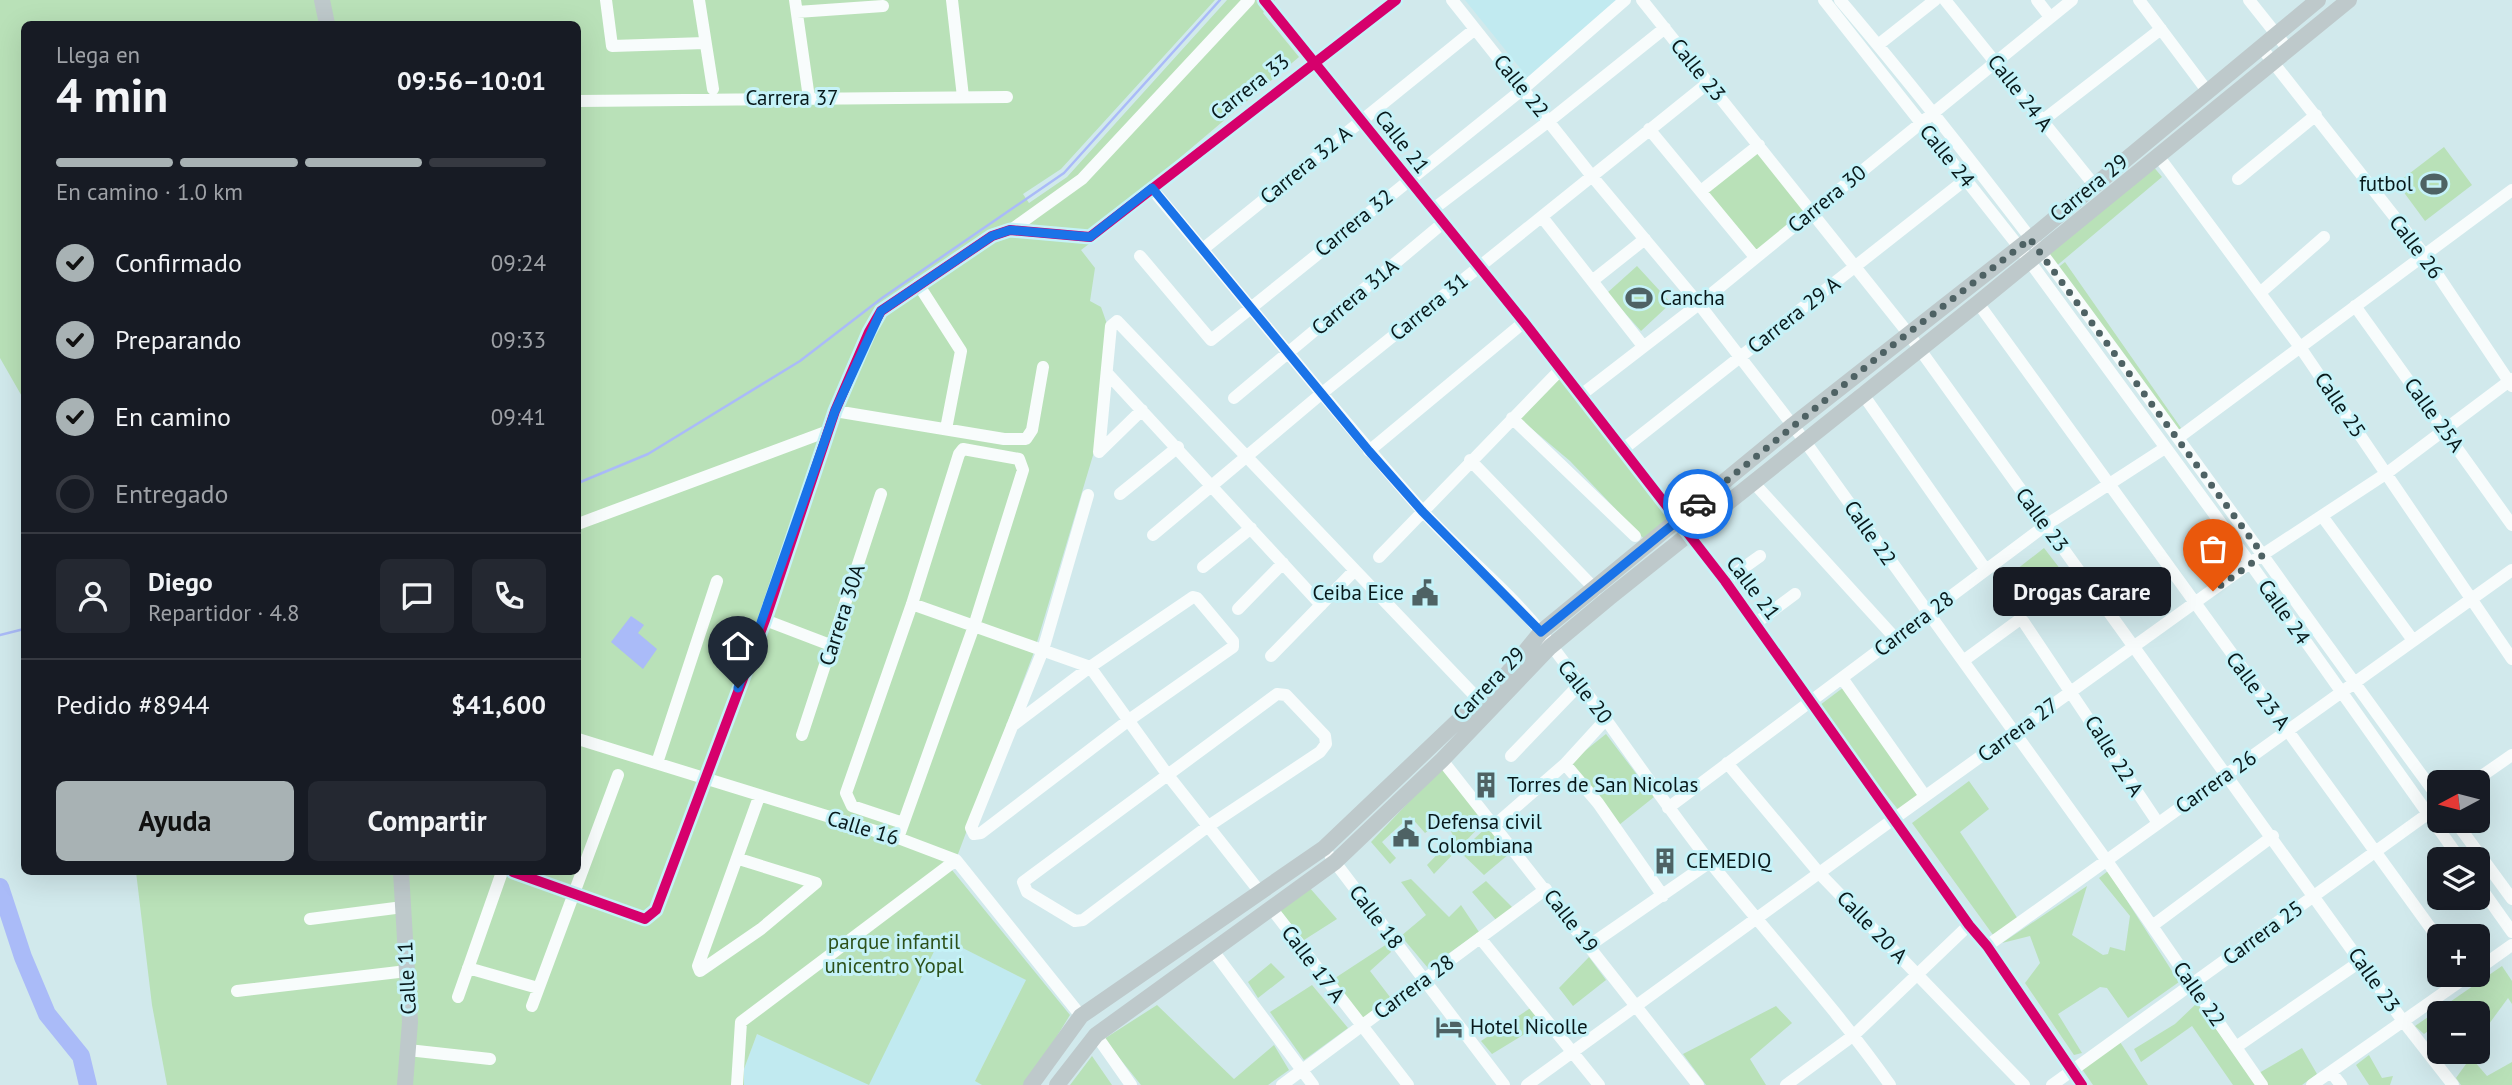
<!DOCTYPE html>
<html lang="es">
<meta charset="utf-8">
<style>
:root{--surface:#171b24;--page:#242831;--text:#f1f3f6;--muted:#9ea1a6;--line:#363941;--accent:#a8b2b4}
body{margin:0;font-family:"PT Sans",sans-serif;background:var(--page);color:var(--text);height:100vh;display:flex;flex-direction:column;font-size:26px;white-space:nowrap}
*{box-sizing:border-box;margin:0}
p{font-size:23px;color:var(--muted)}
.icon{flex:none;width:38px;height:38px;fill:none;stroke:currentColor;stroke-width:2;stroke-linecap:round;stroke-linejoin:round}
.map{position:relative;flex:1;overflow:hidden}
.sheet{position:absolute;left:21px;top:21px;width:560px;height:854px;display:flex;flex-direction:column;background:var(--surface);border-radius:10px;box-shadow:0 7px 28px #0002}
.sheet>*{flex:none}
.needle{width:46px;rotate:263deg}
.tools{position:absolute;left:2427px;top:770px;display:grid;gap:14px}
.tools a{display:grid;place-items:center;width:63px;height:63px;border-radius:10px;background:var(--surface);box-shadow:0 7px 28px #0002;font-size:35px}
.pin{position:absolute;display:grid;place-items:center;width:60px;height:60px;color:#fff;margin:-72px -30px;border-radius:50% 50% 50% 0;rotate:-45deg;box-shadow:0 0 7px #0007}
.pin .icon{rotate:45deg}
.courier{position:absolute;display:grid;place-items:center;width:70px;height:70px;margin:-35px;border:5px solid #1a73e8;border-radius:50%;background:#fff;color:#222;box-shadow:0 2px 9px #0007}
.bubble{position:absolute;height:49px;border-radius:10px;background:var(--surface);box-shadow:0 7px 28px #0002;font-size:23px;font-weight:700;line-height:49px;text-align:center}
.headline em{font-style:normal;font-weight:700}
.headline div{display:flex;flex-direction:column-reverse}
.headline{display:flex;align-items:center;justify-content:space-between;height:119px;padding:0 35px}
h1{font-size:46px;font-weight:700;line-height:52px}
.bar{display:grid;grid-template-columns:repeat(4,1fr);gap:10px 7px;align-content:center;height:84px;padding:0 35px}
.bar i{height:9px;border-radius:5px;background:var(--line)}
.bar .active{background:var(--accent)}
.bar p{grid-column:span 4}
.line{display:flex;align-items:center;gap:18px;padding:0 35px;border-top:2px solid var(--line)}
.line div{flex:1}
.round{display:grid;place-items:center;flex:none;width:74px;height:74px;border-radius:10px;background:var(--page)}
ol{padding:0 35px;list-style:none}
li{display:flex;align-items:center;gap:21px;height:77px}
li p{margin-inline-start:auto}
li .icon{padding:7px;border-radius:50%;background:var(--accent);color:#111;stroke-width:4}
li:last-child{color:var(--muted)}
li i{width:38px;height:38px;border:4px solid var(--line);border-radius:50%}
.cta{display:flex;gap:14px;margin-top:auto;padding:14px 35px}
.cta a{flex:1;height:80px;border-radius:10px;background:var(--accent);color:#111;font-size:28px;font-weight:700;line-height:80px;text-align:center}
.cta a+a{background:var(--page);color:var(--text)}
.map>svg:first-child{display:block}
.built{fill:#c1eaf0}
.green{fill:#b9e1b8}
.water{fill:#aabbf8}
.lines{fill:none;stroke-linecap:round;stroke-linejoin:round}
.stream{stroke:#aabbf8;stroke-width:2.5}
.river{stroke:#aabbf8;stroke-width:18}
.minor{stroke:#f8fcfc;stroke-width:12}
.major{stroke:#bec9cb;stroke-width:16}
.cycleway-casing{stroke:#c5f2f8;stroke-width:15}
.cycleway{stroke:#d6006c;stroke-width:10}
.done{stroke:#4e6264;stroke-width:7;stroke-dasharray:0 12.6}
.route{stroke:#1a73e8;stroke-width:9}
.labels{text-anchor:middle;stroke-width:6;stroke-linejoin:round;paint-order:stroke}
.street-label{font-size:21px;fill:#08191b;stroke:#c5f2f8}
.poi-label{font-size:21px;fill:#08191b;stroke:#c5f2f8;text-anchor:start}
.park-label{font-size:21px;fill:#2d511a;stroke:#c5f2f8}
</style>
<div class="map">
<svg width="2512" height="1085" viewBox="0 0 2512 1085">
<rect width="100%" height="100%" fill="#d1e9ec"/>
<path class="built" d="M1465,0h158l-95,78z
M940,936l86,44 -51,101 7,4h-238v-16l13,-35 112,50z"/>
<path class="green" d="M0,0h1215l-154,169 -38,25 6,9 38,-26 160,-177h48l-12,13 36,44 -176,149 4,9 -46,35 14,18 -5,33 11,6 6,17 -13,128 -60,200 -82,218 118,145 -43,70h-45l-7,-4 51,-101 -85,-43 -72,148 -112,-51 -13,35v16h-577l-15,-80 -16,-133h442v-848h-554v376l-24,-42z
M2444,147l28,38 -47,36 -28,-38z
M1758,152l47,60 -49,40 -49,-61z
M2152,165l10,12 -108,91 -9,-15z
M2065,262l116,166 -7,6 -118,-165z
M1637,266l34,37 -30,28 -34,-38z
M1559,377l109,141 -23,22 -75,-79 -51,-43z
M2044,548l17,22 -32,26 -17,-23z
M1844,687l79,109 -23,16 -84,-104z
M1606,734l48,63 -35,28 -48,-63z
M1441,768l45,52 -52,54 -7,-9 27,-28 -10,-18 -19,14 -15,-17 -28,26 14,16 -6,6 -19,-22z
M1969,781l20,28 -29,23 60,90 -24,17 -84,-116z
M1488,826l21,28 -25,21 -24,-23z
M2108,871l71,111 -51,36 -21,-30 -7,-1 -42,27 24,39 -8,2 -49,-72 15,-20 -10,-27 -28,7 85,-57 -15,49 31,20 5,-1 2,-7 15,4 5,-35 -31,-38z
M1411,879l38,38 12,-12 18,27 -51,36 -27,-32 25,-21 -25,-33z
M1486,881l27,27 -17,12 -24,-28z
M1309,887l28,32 -33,21 -25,-31z
M1387,944l4,8 -21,19 20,26 -32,25 -29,-40z
M1589,957l17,23 -33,26 -14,-18z
M1271,963l14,14 -27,21 -10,-16z
M2502,966l10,15v23l-4,-6 -30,41v-26h-38l-1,10 -15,11 -9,-8z
M1312,985l36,43 -44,32 -34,-48z
M2197,1003l60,82h-24l-41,-59 -51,36 -7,-13 41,-25z
M1157,1005l77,74 40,-34 15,25 -21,15h-127l-37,-46z
M1776,1006l16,17 -42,36 16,26h-60l-23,-31z
M1532,1007l14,14 -54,33 -11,-13z
M2484,1039l4,2 -14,20 13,15 25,-14v23h-51l-5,-7z
M2120,1042l28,43h-55l-11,-16z
M2302,1048l15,26 -15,11h-34l-9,-12z
M2369,1055l13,23 11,-2 -3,9h-21l-13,-20z
M1092,1056l20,29h-42z"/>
<path class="water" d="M631,616l13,9 -6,8 19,16 -14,20 -32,-27z"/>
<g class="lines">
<path class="stream" d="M578,483l70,-29 152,-93 82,-63 182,-125 156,-173
M0,635l24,-6"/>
<path class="river" d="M0,887l23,70 24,57 34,42 7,29"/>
<path class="minor" d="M606,0l6,46 93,-3
M699,0l14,89
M795,0l14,98
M952,0l11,97
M1264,0l260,322 201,259 244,344 18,21 95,139
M1452,0l139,175 108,129 105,136 303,421 155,224
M1642,0l266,333 495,688 50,64
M1824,0l195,247 231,316 210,296
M1840,0c216,254 402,532 600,800
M1945,0l150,186
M2037,0l13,17
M2139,0l69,92
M2249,0l39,49
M797,12l86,-6
M1878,45l57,-45
M2261,47l162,206 89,133
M578,101l429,-4
M2042,121l119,-92
M1649,129l106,128
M2159,157l141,190 212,312
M2238,179l78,-64
M1152,189c89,105 175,214 266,317 39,44 87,81 123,126 59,75 110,155 169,230 60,75 125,145 180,223
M1701,191l58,-46
M1432,210l117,-89 116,-93
M1542,217l101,129
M1011,230l71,-51 167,-179
M1203,249l272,-220
M1140,256l71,84 312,-251 102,-89
M1592,281l53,-42
M918,284l43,67 -15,78
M2261,292l63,-55
M1978,303l462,638
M2355,306l157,219
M1107,373l214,232
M1862,393l124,177
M1581,395l118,-91 373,-304
M1234,398l209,-175
M835,411l169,28h22l6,-9 11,-63
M1512,418l123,118
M2178,438l334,-248
M1622,450l343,-270
M1369,451l155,-129
M1099,452l12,-126 6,-5 362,379
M1099,452l43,-42
M1470,460l126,130
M1753,482l142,156
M1120,494l58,-47
M2322,516l90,123
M578,524l250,-93
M1153,535l168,-141 387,-311
M1379,557l181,-187
M1203,567l48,-39
M1725,581l35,-25
M912,604l178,63 77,107 93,118
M1238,609l45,-46
M765,620l68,26
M1756,623l39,-29
M1271,656l82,-84
M1963,661l56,-41 4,1 135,202
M1842,678l83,118
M1277,694l9,1 39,41 1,8 -6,8 -113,75 -124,93 -8,1 -48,-29 -4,-10z
M1012,726l78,-59 103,-70 4,1 36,43v6l-104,73 -148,113 -7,1 -3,-6 72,-178 45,-155
M802,735l79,-241
M578,739l320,99 58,22 125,156
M1511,756l70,-73
M1442,760l256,325
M657,763l60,-182
M1727,763l93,111 204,211
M1565,764l33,39 65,93
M2473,782l39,-27
M759,797l-61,169 2,5 61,-42 55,-46
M1668,808l378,-283 119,-77
M2455,821l57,78
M1495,825l70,-61 42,-46
M898,838l76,-212 49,-156 -4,-11 -56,-10 -4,5 -47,150 -66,189 6,13 51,17
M1331,857l173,228
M739,859l77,24
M513,872l132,47 11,-9 109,-290 70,-209 34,-79 12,-21 111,-75 18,-6 80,7 306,-237
M2478,884l34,48
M1271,908l137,177
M310,919l93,-12
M2152,926l121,-90
M1480,938l119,147
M1590,945l120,-83
M1987,946l525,-376
M1214,952l99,133
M468,968l70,20
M2478,969l34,-24
M237,991l170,-20
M458,997l44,-125
M532,1006l86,-231
M1096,1035l35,50
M2236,1047l125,-86
M408,1050l82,9
M2331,1072l10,13
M737,1085l4,-63 215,-162
M1282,1085l264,-196
M1527,1085l368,-267 355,-255 137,-90 125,-94
M1786,1085l68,-50 115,-110
M2052,1085l388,-280
M2312,1085l157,-110"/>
<path class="major" d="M322,0l5,24
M401,872l9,150 -5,63
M1031,1085l50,-69 243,-168 182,-173 35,-43 252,-207 237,-186 288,-239
M1057,1085l39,-50 239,-173 107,-102 108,-113 60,-50 368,-294 371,-303"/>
<g class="cycleway-casing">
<path id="cycleway" d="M1264,0l260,322 201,259 244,344 18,21 95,139
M513,872l132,47 11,-9 109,-290 70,-209 34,-79 12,-21 111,-75 18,-6 80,7 306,-237"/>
</g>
<use href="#cycleway" class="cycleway"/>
</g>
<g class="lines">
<path class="done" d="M1698,504l191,-156 141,-109 233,316 -50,36"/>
<path class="route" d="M738,688l97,-277 46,-100 111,-75 18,-6 80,7 62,-49 217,263 53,60 119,121 157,-128"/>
</g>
<defs>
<g id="stadium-bare" transform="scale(2.1)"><path d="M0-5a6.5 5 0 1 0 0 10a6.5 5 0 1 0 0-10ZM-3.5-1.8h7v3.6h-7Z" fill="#4e6264" stroke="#c5f2f8" stroke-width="2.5" paint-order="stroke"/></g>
<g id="civic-bare" transform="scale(2.1)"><path d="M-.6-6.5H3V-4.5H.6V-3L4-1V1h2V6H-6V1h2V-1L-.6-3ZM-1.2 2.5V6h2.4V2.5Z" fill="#4e6264" stroke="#c5f2f8" stroke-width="2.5" paint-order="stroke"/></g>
<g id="building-bare" transform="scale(2.1)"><path d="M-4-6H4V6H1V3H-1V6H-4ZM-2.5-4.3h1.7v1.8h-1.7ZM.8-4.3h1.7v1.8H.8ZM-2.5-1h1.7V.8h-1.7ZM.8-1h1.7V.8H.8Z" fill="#4e6264" stroke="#c5f2f8" stroke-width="2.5" paint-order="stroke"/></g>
<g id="hotel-bare" transform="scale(2.1)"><path d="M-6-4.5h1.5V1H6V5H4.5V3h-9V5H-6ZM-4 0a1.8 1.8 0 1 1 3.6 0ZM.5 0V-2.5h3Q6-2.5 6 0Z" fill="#4e6264" stroke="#c5f2f8" stroke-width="2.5" paint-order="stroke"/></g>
</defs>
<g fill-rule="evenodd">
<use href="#stadium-bare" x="2434" y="184"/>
<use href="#stadium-bare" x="1639" y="298"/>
<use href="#civic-bare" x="1425" y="593"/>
<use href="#building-bare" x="1486" y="785"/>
<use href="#civic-bare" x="1406" y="834"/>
<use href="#building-bare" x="1665" y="861"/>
<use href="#hotel-bare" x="1449" y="1027"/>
</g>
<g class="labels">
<g class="street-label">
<text transform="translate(1698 70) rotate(51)" y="7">Calle 23</text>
<text transform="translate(1521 86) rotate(51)" y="7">Calle 22</text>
<text transform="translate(1250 87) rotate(-38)" y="7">Carrera 33</text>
<text transform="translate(2020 93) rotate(52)" y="7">Calle 24 A</text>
<text x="792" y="105">Carrera 37</text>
<text transform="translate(1402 142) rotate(52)" y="7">Calle 21</text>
<text transform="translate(1947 156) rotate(51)" y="7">Calle 24</text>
<text transform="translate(1306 165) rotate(-39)" y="7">Carrera 32 A</text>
<text transform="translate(2089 188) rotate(-39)" y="7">Carrera 29</text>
<text transform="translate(1827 199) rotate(-39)" y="7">Carrera 30</text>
<text transform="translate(1354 223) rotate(-39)" y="7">Carrera 32</text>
<text transform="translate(2416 247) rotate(53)" y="7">Calle 26</text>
<text transform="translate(1355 297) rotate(-40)" y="7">Carrera 31A</text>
<text transform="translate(1429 307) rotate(-39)" y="7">Carrera 31</text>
<text transform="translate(1794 315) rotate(-38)" y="7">Carrera 29 A</text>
<text transform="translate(2340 405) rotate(56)" y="7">Calle 25</text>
<text transform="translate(2434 415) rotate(54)" y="7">Calle 25A</text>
<text transform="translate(2042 520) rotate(54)" y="7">Calle 23</text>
<text transform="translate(1870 533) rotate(55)" y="7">Calle 22</text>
<text transform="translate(1753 588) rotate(53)" y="7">Calle 21</text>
<text transform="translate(2284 612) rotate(55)" y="7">Calle 24</text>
<text transform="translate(842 615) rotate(-72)" y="7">Carrera 30A</text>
<text transform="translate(1914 624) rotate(-37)" y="7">Carrera 28</text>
<text transform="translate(1489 684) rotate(-46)" y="7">Carrera 29</text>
<text transform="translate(2258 691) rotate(53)" y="7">Calle 23 A</text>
<text transform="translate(1585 692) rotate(52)" y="7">Calle 20</text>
<text transform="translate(2018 730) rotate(-36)" y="7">Carrera 27</text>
<text transform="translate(2114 756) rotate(58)" y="7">Calle 22 A</text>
<text transform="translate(2216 782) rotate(-35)" y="7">Carrera 26</text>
<text transform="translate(863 828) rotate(17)" y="7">Calle 16</text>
<text transform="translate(1376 917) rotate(53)" y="7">Calle 18</text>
<text transform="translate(1571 921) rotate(52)" y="7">Calle 19</text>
<text transform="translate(1872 927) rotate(46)" y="7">Calle 20 A</text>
<text transform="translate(2263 933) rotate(-36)" y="7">Carrera 25</text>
<text transform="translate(1313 964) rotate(53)" y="7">Calle 17 A</text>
<text transform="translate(407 978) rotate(-93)" y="7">Calle 11</text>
<text transform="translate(2374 980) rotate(55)" y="7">Calle 23</text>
<text transform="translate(1414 987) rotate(-36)" y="7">Carrera 28</text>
<text transform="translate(2199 994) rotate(55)" y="7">Calle 22</text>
</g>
<g class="poi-label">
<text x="2413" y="191" text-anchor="end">futbol</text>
<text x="1660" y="305">Cancha</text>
<text x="1404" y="600" text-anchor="end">Ceiba Eice</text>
<text x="1507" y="792">Torres de San Nicolas</text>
<text x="1427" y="829">Defensa civil<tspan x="1427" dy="24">Colombiana</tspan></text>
<text x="1686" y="868">CEMEDIQ</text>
<text x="1470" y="1034">Hotel Nicolle</text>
</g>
<g class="park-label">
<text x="894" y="949">parque infantil<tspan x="894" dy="24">unicentro Yopal</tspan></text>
</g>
</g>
</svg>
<div class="tools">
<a><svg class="needle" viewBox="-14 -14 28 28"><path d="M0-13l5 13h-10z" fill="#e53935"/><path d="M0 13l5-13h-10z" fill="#9ea1a6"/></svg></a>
<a><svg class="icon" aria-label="layers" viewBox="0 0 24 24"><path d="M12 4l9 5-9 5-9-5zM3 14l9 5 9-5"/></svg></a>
<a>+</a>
<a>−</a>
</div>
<div class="pin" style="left:2213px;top:591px;background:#ea580c"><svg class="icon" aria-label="bag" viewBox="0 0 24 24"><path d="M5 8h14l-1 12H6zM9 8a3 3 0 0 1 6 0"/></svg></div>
<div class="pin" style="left:738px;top:688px;background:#1f2937"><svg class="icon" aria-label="home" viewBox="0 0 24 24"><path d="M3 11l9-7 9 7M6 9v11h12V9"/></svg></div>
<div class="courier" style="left:1698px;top:504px"><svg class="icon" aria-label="car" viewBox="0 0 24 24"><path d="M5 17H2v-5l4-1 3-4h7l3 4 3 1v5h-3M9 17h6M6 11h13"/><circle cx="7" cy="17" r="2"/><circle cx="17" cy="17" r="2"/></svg></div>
<div class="bubble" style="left:1993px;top:567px;width:178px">Drogas Carare</div>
<section class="sheet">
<div class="headline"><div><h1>4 min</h1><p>Llega en</p></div><em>09:56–10:01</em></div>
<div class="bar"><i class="active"></i><i class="active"></i><i class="active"></i><i></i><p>En camino · 1.0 km</p></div>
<ol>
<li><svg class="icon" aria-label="check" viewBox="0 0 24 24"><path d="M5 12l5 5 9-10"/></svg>Confirmado<p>09:24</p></li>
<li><svg class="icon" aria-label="check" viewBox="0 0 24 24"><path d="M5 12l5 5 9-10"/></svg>Preparando<p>09:33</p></li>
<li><svg class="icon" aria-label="check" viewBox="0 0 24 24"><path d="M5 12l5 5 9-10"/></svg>En camino<p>09:41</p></li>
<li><i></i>Entregado</li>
</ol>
<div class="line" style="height:126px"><a class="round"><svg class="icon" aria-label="person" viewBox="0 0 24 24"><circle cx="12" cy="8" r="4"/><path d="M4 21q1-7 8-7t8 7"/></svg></a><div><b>Diego</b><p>Repartidor · 4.8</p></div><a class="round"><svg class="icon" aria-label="chat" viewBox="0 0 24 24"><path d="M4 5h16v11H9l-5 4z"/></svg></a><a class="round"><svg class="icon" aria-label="phone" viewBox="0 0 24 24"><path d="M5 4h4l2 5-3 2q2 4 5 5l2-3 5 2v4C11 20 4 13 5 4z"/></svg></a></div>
<div class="line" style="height:91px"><div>Pedido #8944</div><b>$41,600</b></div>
<div class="cta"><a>Ayuda</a><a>Compartir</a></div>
</section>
</div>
